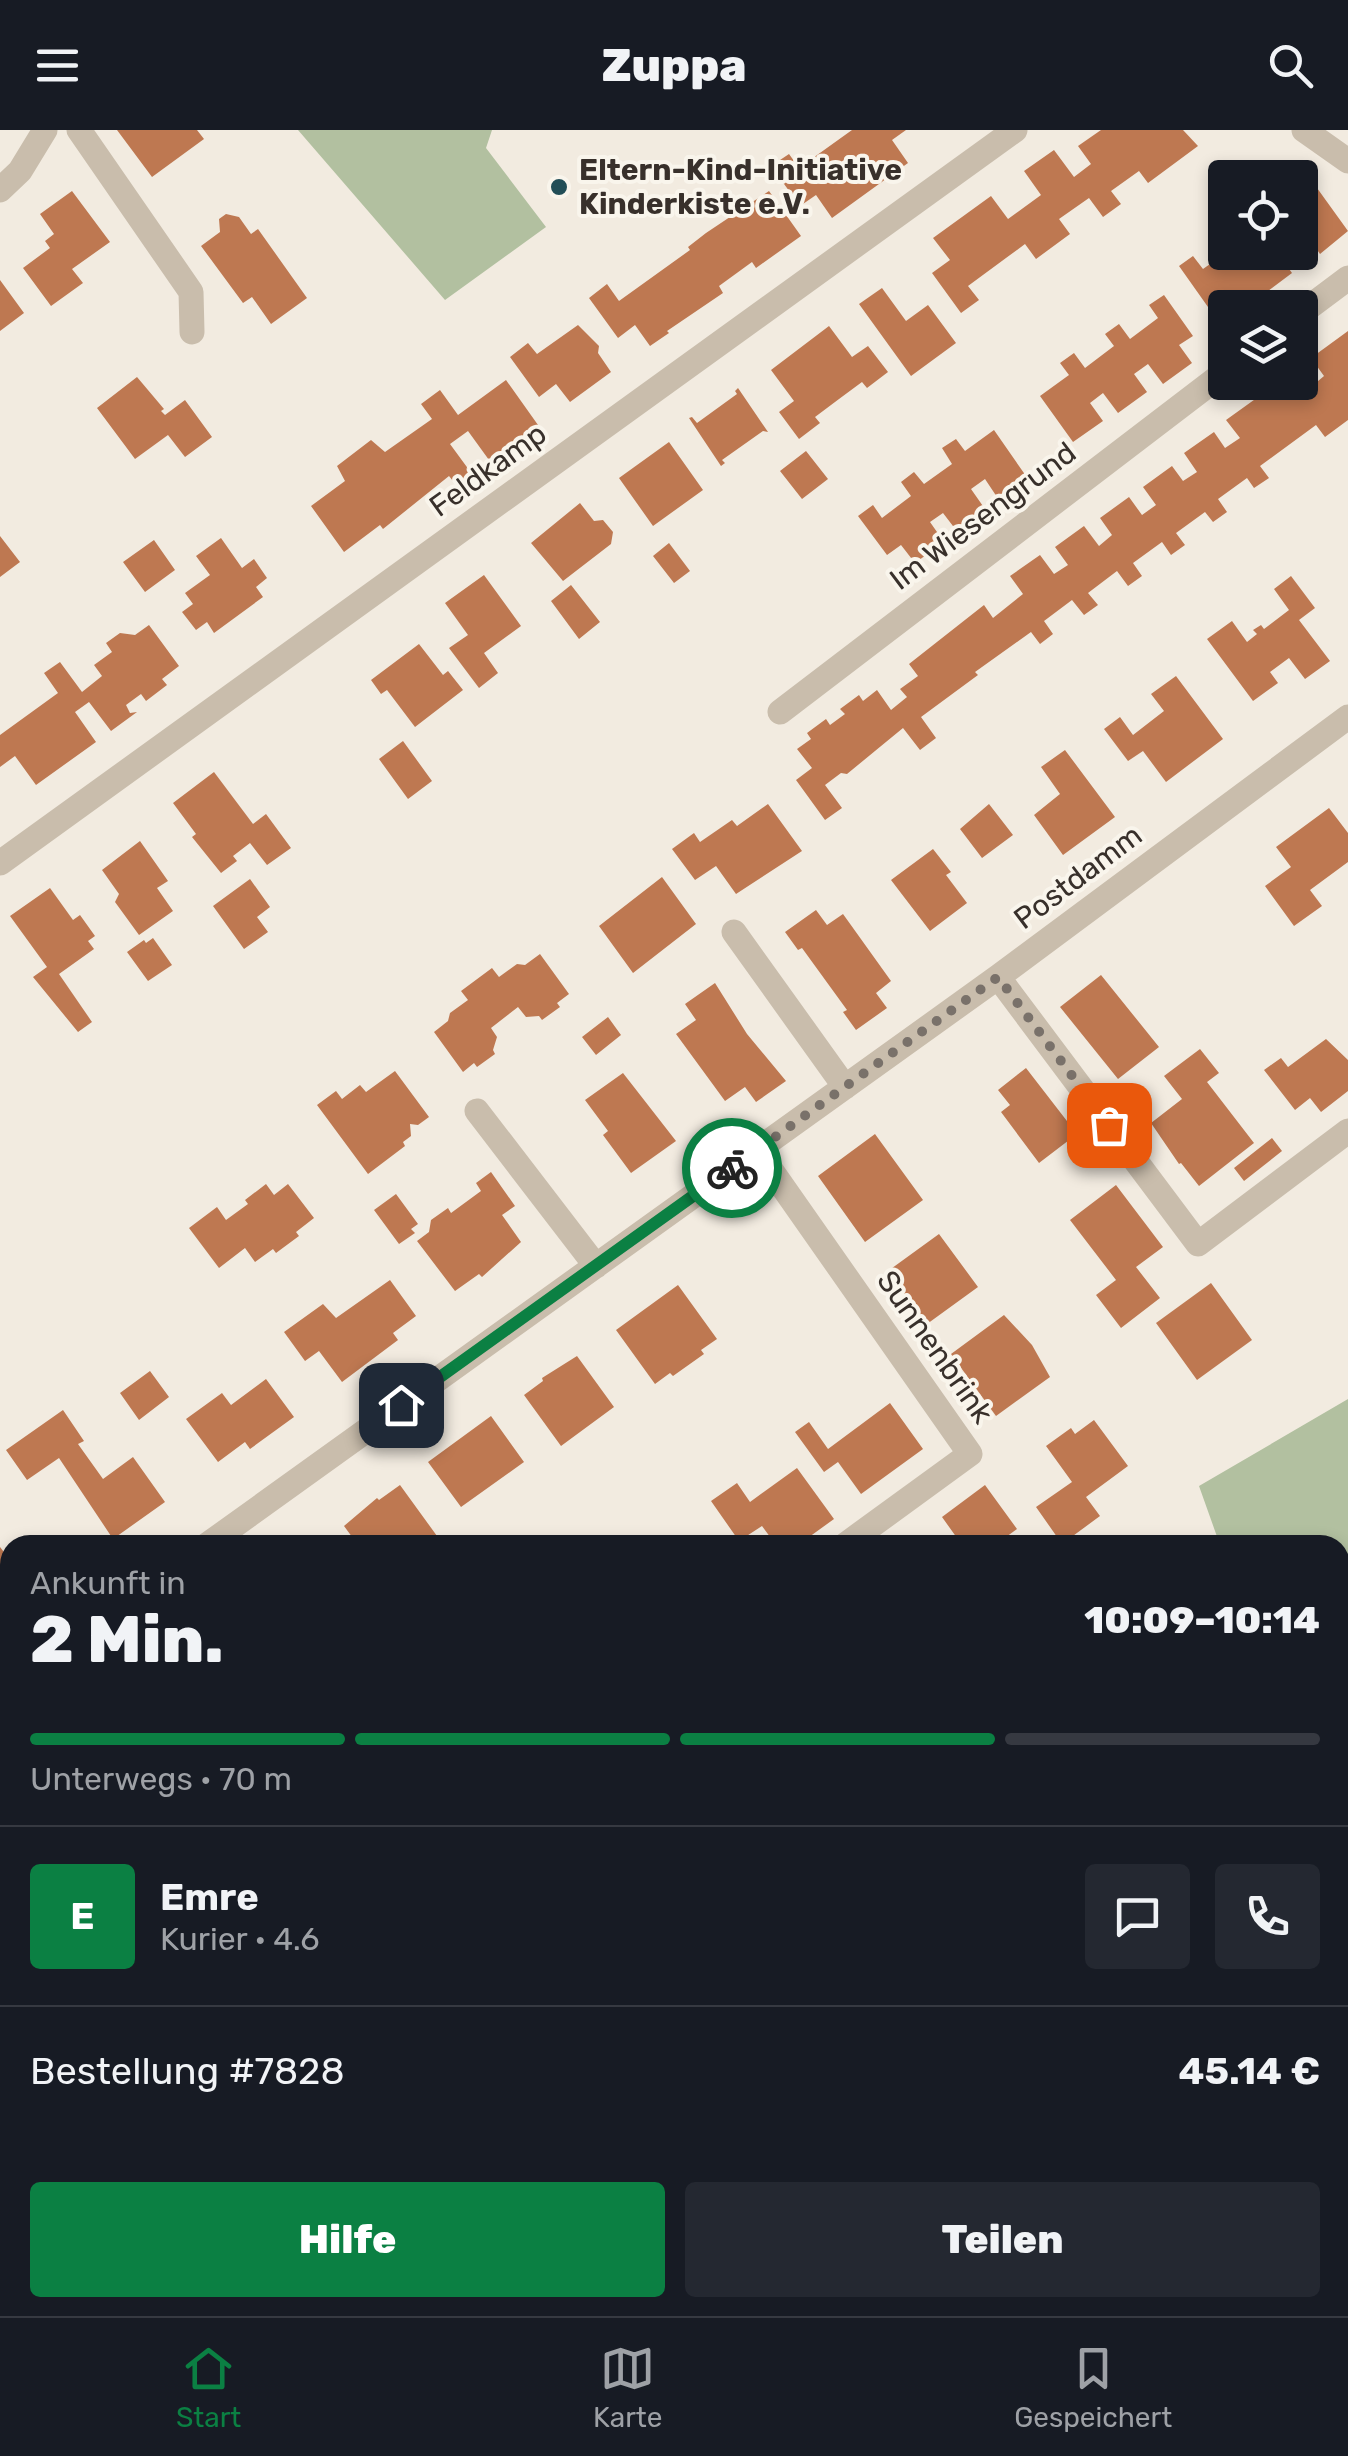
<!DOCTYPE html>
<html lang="de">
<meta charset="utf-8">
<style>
:root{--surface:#171b24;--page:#242831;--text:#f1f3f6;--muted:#9ea1a6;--line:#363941;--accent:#0b8043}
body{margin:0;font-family:Rubik,sans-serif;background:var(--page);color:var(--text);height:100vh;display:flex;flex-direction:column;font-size:38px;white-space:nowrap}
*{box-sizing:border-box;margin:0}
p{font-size:32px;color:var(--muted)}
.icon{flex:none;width:55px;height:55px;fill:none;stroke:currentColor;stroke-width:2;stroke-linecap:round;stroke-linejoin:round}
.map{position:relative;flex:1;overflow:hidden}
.side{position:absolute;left:0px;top:1405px;width:1350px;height:782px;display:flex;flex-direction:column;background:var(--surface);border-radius:30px 30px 0 0;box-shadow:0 5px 15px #0003}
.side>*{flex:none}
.buttons{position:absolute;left:1208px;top:30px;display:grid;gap:20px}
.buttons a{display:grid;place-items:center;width:110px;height:110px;border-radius:10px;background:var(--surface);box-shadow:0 5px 15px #0003;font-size:50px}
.pin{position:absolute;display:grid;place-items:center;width:85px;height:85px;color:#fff;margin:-42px;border-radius:20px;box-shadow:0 5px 15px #0006}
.courier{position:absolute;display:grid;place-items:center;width:100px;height:100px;margin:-50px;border:8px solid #0b8043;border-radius:50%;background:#fff;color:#222;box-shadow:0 2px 12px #0007}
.overview em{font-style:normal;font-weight:800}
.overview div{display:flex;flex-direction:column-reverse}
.overview{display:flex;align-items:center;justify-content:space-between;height:170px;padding:0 30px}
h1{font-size:65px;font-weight:800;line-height:75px}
.bar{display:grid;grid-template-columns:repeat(4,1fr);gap:15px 10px;align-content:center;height:120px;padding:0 30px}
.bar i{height:12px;border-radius:8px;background:var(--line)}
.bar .current{background:var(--accent)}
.bar p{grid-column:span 4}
.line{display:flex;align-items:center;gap:25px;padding:0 30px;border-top:2px solid var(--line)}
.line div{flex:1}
.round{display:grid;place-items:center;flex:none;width:105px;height:105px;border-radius:10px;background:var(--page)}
.primary-button{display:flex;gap:20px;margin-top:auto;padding:20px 30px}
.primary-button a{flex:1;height:115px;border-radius:10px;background:var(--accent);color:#fff;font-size:40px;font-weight:800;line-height:115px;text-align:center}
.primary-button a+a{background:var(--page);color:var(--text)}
header{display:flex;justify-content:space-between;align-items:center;height:130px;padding:0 30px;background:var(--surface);font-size:45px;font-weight:800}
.dock{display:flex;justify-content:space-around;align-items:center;height:140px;border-top:2px solid var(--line);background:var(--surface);font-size:28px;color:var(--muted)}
.dock a{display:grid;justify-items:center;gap:5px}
.dock .current{color:var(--accent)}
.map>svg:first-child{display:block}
.green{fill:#b2c0a0}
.building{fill:#be7851}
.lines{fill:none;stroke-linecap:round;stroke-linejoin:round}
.minor{stroke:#c9bdac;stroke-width:25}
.done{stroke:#79716a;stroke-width:10;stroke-dasharray:0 18}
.route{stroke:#0b8043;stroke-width:12}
.poi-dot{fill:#224e57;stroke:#f9f5ec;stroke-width:4}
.labels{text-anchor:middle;stroke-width:8;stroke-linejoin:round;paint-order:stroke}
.poi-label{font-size:30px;font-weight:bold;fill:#38302b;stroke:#f9f5ec;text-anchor:start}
.street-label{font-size:30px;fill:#38302b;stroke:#f9f5ec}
</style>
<header><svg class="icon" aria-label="menu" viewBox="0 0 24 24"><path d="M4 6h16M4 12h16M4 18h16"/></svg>Zuppa<svg class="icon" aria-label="search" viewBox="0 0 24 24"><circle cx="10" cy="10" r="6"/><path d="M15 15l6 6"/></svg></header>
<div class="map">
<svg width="1348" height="2186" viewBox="0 0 1348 2186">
<rect width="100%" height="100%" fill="#f2ebe0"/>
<path class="green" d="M298,0h194l-6,18 60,79 -101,73z
M1348,1269v356l-8,1v-211h-120l-21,-59z"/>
<path class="building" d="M117,0h80l7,9 -52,38z
M852,0h54l-14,10 16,23 -76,55 -16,-23 -16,11 -29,-40 18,-12 10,14z
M1101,0h82l15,16 -50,37 -9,-12 -28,20 10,13 -18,13 -14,-19 -30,21 11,15 -34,25 -11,-15 -57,42 11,14 -18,13 -29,-40 18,-13 -17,-22 58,-42 17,23 33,-24 -17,-24 30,-21 20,27 17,-13 -13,-18z
M1317,58l31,43 -28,23 -13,-19 -7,5v-41z
M72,61l38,51 -38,27 11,14 -32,23 -28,-38 27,-20 -5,-7 9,-7 -14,-20z
M769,61l32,45 -45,32 -4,-6 -33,24 4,7 -56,38 2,2 -19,13 -15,-21 -17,13 -29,-40 18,-14 12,17 71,-51 -2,-3 18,-14z
M226,84l13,3 12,17 7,-5 49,69 -36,26 -19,-27 -9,6 -42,-57 19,-14 -1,-13z
M1227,122h56l-4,3 13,18 -47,35h-15l-8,-11 -14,10 -29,-41 14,-10 10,13z
M0,150l24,33 -24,18z
M882,158l24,33 22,-16 28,38 -45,33 -52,-72z
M1164,165l29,41 -14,9 13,18 -29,21 -15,-20 -14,10 13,18 -29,21 -15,-20 -13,10 13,18 -30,21 -33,-46 29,-21 -9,-12 14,-10 11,15 29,-22 -9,-12 14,-10 11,15 28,-21 -9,-13z
M578,195l21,21 -1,7 13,19 -41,30 -14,-18 -17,13 -29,-40 18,-14 9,11z
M829,196l23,31 16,-11 20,26 -21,16 -5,-6 -23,17 -24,18 5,6 -21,16 -20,-27 15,-11 -23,-31z
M1348,201v89l-23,17 -9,-12 -56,41 9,12 -15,10 -7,-10 -29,21 9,13 -14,10 -8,-10 -29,21 9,12 -14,10 -9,-13 -29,21 9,13 -14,10 -11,-15 -29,22 10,12 -14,10 -12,-15 -28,21 9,13 -13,10 -9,-12 -56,40 3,3 -57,42 15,21 -16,12 -17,-22 -56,46 -6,-1 -16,12 17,23 -17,12 -29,-40 16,-12 -15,-19 14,-10 -4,-6 19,-14 4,6 15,-11 -5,-5 19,-14 4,6 14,-11 14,20 16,-13 -7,-8 18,-13 -9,-12 75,-59 9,13 30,-24 -13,-18 30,-21 14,19 14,-9 -13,-18 29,-21 15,20 13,-11 -12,-17 29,-21 13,18 14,-10 -13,-18 29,-21 11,15 14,-9 -13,-19 30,-21 11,16 15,-10 -14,-18 53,-38h7l10,15 15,-10 13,-11 -13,-18z
M137,247l27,32 -3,2 4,4 20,-15 27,37 -27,20 -17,-22 -33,24 -38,-51z
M506,250l32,45 -49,35 -21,-29 -18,13 22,30 -15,12 -8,-10 -66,53 -3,-4 -36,27 -33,-46 34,-25 -8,-15 34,-26 14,12 47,-33 -11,-15 19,-14 18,25z
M738,258l30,44 -5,-1 -41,29 3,3 -4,3 -32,-48 3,-1 5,6 40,-29 -2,-3z
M994,300l32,46 -29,21 -12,-18 -14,10 14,20 -29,21 -13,-17 -13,9 14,20 -29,21 -14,-18 -14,10 -29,-39 15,-11 9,13 29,-22 -10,-14 13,-10 10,12 28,-20 -10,-16 14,-9 9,12z
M669,312l34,48 -50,36 -34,-48z
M806,321l22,28 -26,20 -22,-28z
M580,373l14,18 9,-1 10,12 -2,12 -48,37 -32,-38z
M0,406l20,26 -20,15z
M221,408l21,30 12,-9 13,19 -11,9 7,10 -49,36 -7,-11 -11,8 -14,-18 11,-8 -8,-11 25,-18 -14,-19z
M154,410l21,30 -30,22 -22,-30z
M669,413l21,28 -16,12 -21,-27z
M484,445l37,51 -37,27 14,20 -19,15 -30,-40 19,-13 -23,-32z
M1291,446l24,32 -16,12 31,41 -25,18 -16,-21 -19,14 8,11 -25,18 -46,-62 25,-18 15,21 10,-8 -4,-4 8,-5 3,4 25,-19 -15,-21z
M571,455l29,37 -21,17 -28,-38z
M149,495l30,41 -17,13 5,6 -21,16 -5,-7 -15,11 4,8 7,-1 -26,19 -22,-29 -14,10 21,30 -60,43 -21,-29 -15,11v-32l58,-42 -14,-20 16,-11 22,30 20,-16 -8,-11 18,-13 -6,-9 14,-10 15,2z
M419,514l24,31 5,-4 15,19 -48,37 -28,-37 -6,4 -10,-14z
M1176,546l47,63 -57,43 -23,-31 -15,10 -24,-32 16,-12 13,18 31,-24 -13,-17z
M403,611l29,40 -24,18 -29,-40z
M1065,620l50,67 -52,38 -29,-40 26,-21 -19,-27z
M214,642l39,52 13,-10 25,34 -24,17 -17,-22 -17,13 4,5 -16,12 -29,-36 4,-3 -23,-31z
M768,674l34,47 -66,43 -20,-28 -21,14 -23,-31 22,-16 6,9 32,-22 5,6z
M989,674l24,31 -31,23 -22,-29z
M1329,678l19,25v29l-38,28 12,16 -28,20 -29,-40 26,-19 -15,-20z
M140,711l28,40 -11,7 16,23 -34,24 -24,-33 4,-8 -17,-24z
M933,719l18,23 -5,3 21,28 -37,28 -39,-51z
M662,747l34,47 -63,49 -34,-47z
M250,749l20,28 -13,10 11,15 -24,17 -31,-43z
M50,758l23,32 7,-5 15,21 -7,5 6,8 -35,25 33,48 -14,10 -45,-55 14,-10 -37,-51z
M816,780l11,15 16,-11 48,67 -15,12 11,15 -31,22 -13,-18 4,-2 -45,-62 -4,2 -13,-18z
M153,808l19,27 -24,16 -21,-29 17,-12 2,3z
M540,824l29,40 -12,9 3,4 -18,13 -3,-4 -13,1 -8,-10 -27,21 6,9 -4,13 2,4 -18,13 -3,-4 -11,9 -29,-40 14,-11 2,-8 18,-13 -7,-9 31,-23 7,9 18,-13 8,1z
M1101,845l58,72 -41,32 -58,-72z
M715,853l32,51 39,47 -30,21 -11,-15 -20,14 -49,-67 20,-14 -11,-16z
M608,887l13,18 -25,20 -14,-18z
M1326,909l22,21v31l-27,21 -11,-14 -15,12 -31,-40 17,-12 7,9z
M1200,919l19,24 -12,9 47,61 -55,43 -18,-23 -2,1 -28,-41 31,-24 -18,-23z
M1026,938l51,66 -38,29 -38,-51 9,-7 -12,-15z
M395,941l34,46 -11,8 -8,-1 1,12 -8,6 2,4 -37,28 -51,-69 19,-14 6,8 18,-14 6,7z
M623,943l53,68 -45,32 -28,-38 5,-4 -23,-31z
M875,1004l48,66 -58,42 -47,-66z
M1272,1008l10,13 -38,30 -10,-13z
M491,1042l24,34 -13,9 19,27 -39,35 -3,-3 -24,17 -38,-50 12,-9 2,-12 17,-12 3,5 30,-22 -5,-8z
M266,1054l8,11 14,-11 26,34 -18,14 3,4 -23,17 -3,-4 -18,13 -10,-14 -26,20 -30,-40 28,-21 9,13 22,-16 -3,-4z
M1116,1055l47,62 -27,20 24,31 -39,30 -25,-33 20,-15 -46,-60z
M396,1064l22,30 -7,5 4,4 -16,11 -25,-34z
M939,1104l39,53 -51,37 -26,-32 2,-2 -15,-19z
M390,1150l26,36 -23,17 5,7 -56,42 -23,-31 -14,10 -21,-29 39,-28 13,14z
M1211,1153l41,57 -55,40 -41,-57z
M678,1155l39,54 -16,11 3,4 -31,22 -3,-3 -15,11 -39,-54z
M1004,1185l28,30 18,32 -54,39 -45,-62z
M577,1226l37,51 -53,39 -37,-51 19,-14 -1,-3z
M150,1241l19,26 -30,23 -19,-27z
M266,1249l28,38 -44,32 -5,-7 -27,20 -32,-43 36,-26 9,12z
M890,1273l33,46 -62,45 -23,-32 -14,10 -29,-40 14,-10 19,27z
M63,1280l21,31 -6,3 25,35 30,-22 32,45 -52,37 -54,-81 -32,22 -21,-30z
M491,1286l33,46 -63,45 -33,-45z
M1094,1290l34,46 -42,31 14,19 -38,28 -26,-37 36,-25 -26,-36 25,-18 4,6z
M797,1338l37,51 -36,26h-22l-14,-19 -23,15 -28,-40 26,-18 13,19z
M400,1355l37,51 -13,9h-66l-14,-19 33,-28 2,2z
M985,1355l32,44 -22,16h-33l-20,-28z
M0,1417l10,13v60l-10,8z
M10,1889v73l-3,2 -7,-11v-57z"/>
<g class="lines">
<path class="minor" d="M79,0l112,162 1,40
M1304,0l44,31
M0,60l20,-19 25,-41
M1300,184l48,-36
M780,582l445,-340
M0,733l1015,-733
M734,802l111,155
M998,847l200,267 150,-113
M477,981l119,155
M757,1020l213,304 -125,91
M207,1415l791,-568 350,-260
M0,1564l10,-7
M0,2028l10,-7"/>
</g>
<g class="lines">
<path class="done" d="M732,1038l266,-191 111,148"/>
<path class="route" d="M401,1275l331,-237"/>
</g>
<circle class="poi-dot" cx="559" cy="57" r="10"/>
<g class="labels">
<g class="poi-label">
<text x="579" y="50">Eltern-Kind-Initiative<tspan x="579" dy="34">Kinderkiste e.V.</tspan></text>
</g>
<g class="street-label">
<text transform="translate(488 340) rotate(-36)" y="10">Feldkamp</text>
<text transform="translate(983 386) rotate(-37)" y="10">Im Wiesengrund</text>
<text transform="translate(1078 747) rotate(-37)" y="10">Postdamm</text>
<text transform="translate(935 1217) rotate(55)" y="10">Sunnenbrink</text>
</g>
</g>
</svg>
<div class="buttons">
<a><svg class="icon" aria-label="locate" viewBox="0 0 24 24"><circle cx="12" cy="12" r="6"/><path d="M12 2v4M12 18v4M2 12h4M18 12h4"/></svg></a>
<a><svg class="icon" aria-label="layers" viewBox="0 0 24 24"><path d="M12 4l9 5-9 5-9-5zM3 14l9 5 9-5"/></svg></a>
</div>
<div class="pin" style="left:1109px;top:995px;background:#ea580c"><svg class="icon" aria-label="bag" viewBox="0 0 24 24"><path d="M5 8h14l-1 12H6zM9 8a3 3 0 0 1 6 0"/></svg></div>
<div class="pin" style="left:401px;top:1275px;background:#1f2937"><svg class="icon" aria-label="home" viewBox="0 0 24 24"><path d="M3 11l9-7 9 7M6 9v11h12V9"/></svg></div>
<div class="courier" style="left:732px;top:1038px"><svg class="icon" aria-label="bike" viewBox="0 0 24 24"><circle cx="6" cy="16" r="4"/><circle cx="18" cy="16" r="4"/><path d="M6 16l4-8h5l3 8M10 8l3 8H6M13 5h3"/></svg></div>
<section class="side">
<div class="overview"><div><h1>2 Min.</h1><p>Ankunft in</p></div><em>10:09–10:14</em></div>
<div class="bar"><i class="current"></i><i class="current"></i><i class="current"></i><i></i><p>Unterwegs · 70 m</p></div>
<div class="line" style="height:180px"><b class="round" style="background:var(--accent);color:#fff">E</b><div><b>Emre</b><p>Kurier · 4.6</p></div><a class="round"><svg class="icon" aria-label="chat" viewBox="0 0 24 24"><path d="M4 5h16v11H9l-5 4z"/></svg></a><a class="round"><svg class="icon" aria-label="phone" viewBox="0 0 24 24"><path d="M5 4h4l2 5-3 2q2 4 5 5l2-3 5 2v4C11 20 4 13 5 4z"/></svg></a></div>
<div class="line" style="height:130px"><div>Bestellung #7828</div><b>45.14 €</b></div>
<div class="primary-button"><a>Hilfe</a><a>Teilen</a></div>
</section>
</div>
<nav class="dock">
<a class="current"><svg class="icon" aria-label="home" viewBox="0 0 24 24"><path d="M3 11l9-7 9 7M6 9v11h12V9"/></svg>Start</a>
<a><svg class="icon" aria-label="map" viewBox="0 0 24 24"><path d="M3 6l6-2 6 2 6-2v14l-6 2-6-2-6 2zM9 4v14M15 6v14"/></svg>Karte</a>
<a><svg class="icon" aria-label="saved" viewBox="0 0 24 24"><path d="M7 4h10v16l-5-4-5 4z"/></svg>Gespeichert</a>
</nav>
